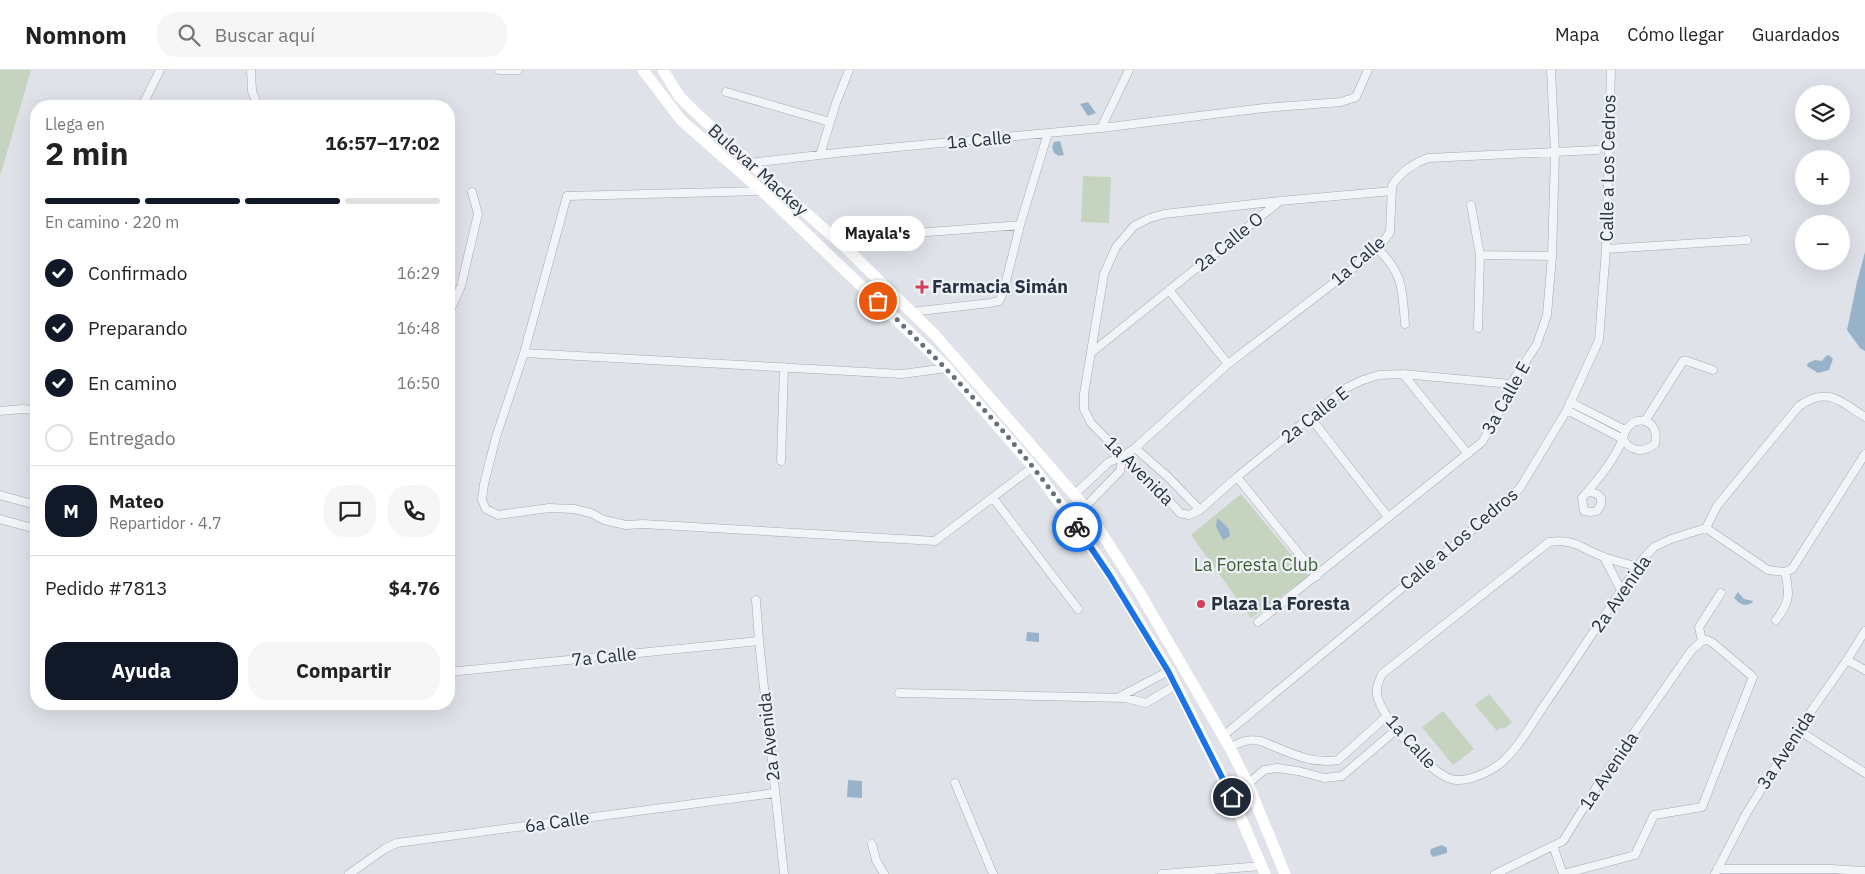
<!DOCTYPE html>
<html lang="es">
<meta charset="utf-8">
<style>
:root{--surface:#fff;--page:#f6f6f6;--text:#222;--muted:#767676;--line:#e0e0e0;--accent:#111827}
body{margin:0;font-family:"IBM Plex Sans",sans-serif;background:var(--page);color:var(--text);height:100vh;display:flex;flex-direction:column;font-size:19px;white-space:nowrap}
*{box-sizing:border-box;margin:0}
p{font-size:16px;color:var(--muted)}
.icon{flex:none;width:28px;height:28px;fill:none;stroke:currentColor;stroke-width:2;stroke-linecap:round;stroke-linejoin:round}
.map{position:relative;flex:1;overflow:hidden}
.panel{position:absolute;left:30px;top:30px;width:425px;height:610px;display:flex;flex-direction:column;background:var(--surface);border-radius:20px;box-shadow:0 5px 20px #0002}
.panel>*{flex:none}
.tools{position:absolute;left:1795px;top:15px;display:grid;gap:10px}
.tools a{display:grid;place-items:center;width:55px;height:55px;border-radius:50%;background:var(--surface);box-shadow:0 5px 20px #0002;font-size:25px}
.pin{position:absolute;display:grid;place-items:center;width:42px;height:42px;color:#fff;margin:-21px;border:2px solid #fff;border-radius:50%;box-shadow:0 1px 5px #0007}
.courier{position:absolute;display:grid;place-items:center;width:50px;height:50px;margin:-25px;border:4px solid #1a73e8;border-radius:50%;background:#fff;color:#222;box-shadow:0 1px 6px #0007}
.bubble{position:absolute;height:35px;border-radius:18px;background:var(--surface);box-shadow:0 5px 20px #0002;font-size:16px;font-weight:700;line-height:35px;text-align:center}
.summary em{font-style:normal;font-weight:700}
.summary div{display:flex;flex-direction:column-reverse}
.summary{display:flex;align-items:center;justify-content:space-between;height:85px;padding:0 15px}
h1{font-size:32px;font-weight:700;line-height:38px}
.bar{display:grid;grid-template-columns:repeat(4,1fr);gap:8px 5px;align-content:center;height:60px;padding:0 15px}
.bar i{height:6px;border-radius:4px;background:var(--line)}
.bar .selected{background:var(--accent)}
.bar p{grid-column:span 4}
.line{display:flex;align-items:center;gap:12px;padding:0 15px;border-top:1px solid var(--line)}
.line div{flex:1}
.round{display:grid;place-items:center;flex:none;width:52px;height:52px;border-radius:20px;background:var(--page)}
ol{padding:0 15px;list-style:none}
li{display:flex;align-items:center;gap:15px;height:55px}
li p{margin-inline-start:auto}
li .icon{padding:5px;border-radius:50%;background:var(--accent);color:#fff;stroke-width:4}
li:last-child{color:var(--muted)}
li i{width:28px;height:28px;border:2px solid var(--line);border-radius:50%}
.action{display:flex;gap:10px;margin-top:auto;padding:10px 15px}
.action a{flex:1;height:58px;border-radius:20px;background:var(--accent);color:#fff;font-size:20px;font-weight:700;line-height:58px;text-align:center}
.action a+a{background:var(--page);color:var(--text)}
header{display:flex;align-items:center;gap:30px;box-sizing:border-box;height:70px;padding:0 25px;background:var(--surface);border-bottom:1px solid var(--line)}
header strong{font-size:24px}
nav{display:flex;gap:28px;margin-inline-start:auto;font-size:18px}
.search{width:350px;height:45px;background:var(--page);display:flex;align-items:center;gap:12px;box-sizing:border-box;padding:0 18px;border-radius:20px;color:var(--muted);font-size:19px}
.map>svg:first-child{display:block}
.green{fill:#c5d3bf}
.water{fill:#98b2ca}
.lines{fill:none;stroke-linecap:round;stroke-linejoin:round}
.minor-casing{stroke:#a4aab3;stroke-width:9}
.minor{stroke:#f2f4f7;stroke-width:8}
.secondary{stroke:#fff;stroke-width:11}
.done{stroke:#676f7b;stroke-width:5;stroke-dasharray:0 9}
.route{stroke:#1a73e8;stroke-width:6}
.poi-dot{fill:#d43e5a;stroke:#eef2f6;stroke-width:2}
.labels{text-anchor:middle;stroke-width:4.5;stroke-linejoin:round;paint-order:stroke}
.street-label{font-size:18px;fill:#273140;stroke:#eef2f6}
.poi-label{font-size:18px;font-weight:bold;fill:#273140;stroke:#eef2f6;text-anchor:start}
.park-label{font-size:18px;fill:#3d5d34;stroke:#eef2f6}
</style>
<header>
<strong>Nomnom</strong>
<div class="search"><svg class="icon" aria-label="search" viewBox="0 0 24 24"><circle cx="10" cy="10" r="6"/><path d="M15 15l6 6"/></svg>Buscar aquí</div>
<nav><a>Mapa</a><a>Cómo llegar</a><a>Guardados</a></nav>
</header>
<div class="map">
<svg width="1865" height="804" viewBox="0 0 1865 804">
<rect width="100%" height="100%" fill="#dfe3e9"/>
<path class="green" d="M0,0h31l-31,106z
M1083,106l28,1 -2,46 -28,-1z
M1241,424l68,82 -58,42 -60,-83z
M1489,624l23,28 -8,7 -2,-2 -5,4 -22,-26z
M1443,641l31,38 -21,16 -31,-38z"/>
<path class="water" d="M1088,32l8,11 -8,3 -8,-12z
M1060,71l4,14 -5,1 -5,-3 -2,-6 2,-5z
M1865,182v99l-5,-3 -13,-18 10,-48z
M1829,285l4,4 -4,11 -11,3 -11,-7 1,-3 7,-3 7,1 4,-5z
M1217,449h2l10,10 1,7 -7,4 -7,-14z
M1738,522l6,7 9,2 -1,2c-8,4 -12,1 -18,-5z
M1027,562l12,1v9l-13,-1z
M848,710l14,1v17l-15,-1z
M1442,775l5,3v5l-14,4 -3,-4 1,-4z"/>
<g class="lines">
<g class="minor-casing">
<path id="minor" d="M251,0l1,21 6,15
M499,0h19
M726,22l104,30
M142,36l18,-36
M1101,58l28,-58
M820,85l16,-52 13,-33
M750,93l95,-11 256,-24 163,-20 77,-6 15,-5 12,-27
M762,121l-195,5 -43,157 -28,84 -12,47 -2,16 4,9 12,6 51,-7 25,1 17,4 13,7 22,5 17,-1 292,17 98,-74
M1392,121l-112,10 -116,13 -14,4 -16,8 -18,21 -12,27 -20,120v15l7,14 32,33 33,30 24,27 9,2 11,-5 37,-33 109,-89 17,-8 16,-5 24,-1 108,10
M1471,135l9,50 -2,73
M862,167l158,-12
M1378,179c26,26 24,40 27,75
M1606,179l141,-9
M1480,185l72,1
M1169,220l59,74
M911,242l79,-9 9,-2 4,-8 17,-68 28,-92
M449,243l12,-27 17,-72 -6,-22
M524,283l378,21 45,-6
M1091,283l189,-152
M1403,304l65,80
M1570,332l55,28
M1567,340l56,29c8,13 20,14 32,5 5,-23 -17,-32 -29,-14 -2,3 -2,7 -4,11 -3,7 -7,14 -11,20 -8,13 -19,25 -29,37l2,13 6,1 7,-1 4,-7v-6l-4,-4 -9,-3
M0,341l22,-2 14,1
M1310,347l78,100
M1645,351l38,-60h4l26,9
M1135,378l33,29 32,33
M781,391l3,-94
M1237,407l80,99
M1075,424l34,-32 14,-6 12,-8 93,-84 150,-115 12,-17 2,-46c7,-13 22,-23 36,-28l169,-8
M0,425l36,10
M993,428l85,111
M1085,437l35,-36 3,-15
M0,449l36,10
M1706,458l62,42 17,2
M1604,487l18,35
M1638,497c-11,-3 -23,-6 -34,-10 -22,-8 -29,-19 -55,-15l-167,132c-3,6 -6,14 -5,21 4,22 53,78 74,84 12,4 32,-4 43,-11 19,-11 37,-43 49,-61 34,-49 66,-100 100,-148l11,-12 17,-8 35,-11 11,-22 82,-100c28,-20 41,-5 66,11
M1785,502l7,-3 73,-115
M756,530l3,41 25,233
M1776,550c14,-18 14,-26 9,-48
M1258,552l224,-180 15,-25 14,-33 26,-40 10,-29 5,-59 3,-103 -4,-83
M1702,571l-3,-14 22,-34
M1847,590l18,10
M449,602l310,-31
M899,623l227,5 20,5 30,-18
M1119,627l50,-26
M1798,660l67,43
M1223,666l260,-215 37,-33 47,-78 32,-70 7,-91 5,-179
M1230,678c11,-7 18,-9 31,-7 25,10 50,24 77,19l48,-43
M955,713l38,91
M1248,714l16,-14 13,-2 21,3 26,7 18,-2 54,-46
M872,774l4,16 8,14
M1553,776l10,28
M1717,799h114l34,2
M349,804l37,-26 11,-5 378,-50
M1162,804l100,-8
M1495,804l68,-33 38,-61 90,-129 11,-10
M1563,804l72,-19 19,-40 48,-8 51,-130 -40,-34 -6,-3 -5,1
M1715,804l31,-60 52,-84 49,-70 18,-29"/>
</g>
<use href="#minor" class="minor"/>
<path class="secondary" d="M643,0l38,50 81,71 185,177 86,99 39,53 39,56 58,95 63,126 33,77
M663,0l16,26 15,15 56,52 99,88 86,84 150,172 53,83 92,158 18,36 37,90"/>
</g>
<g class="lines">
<path class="done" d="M878,231c72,70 143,143 199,226"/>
<path class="route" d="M1077,457l33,49 58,95 64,126"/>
</g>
<g class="poi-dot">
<path d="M919.5 209.5h5v5h5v5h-5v5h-5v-5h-5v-5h5z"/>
<circle cx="1201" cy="534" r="5"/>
</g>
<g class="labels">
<g class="street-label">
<text transform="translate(979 70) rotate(-5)" y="6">1a Calle</text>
<text transform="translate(1608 98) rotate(-89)" y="6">Calle a Los Cedros</text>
<text transform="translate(758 100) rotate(42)" y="6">Bulevar Mackey</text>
<text transform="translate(1229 172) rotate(-39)" y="6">2a Calle O</text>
<text transform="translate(1358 191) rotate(-41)" y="6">1a Calle</text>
<text transform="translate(1506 328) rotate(-61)" y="6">3a Calle E</text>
<text transform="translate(1315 345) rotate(-38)" y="6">2a Calle E</text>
<text transform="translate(1139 401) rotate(45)" y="6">1a Avenida</text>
<text transform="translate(1459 469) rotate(-40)" y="6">Calle a Los Cedros</text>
<text transform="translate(1621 524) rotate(-55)" y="6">2a Avenida</text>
<text transform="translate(604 587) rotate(-6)" y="6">7a Calle</text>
<text transform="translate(769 667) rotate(-96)" y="6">2a Avenida</text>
<text transform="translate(1411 672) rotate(48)" y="6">1a Calle</text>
<text transform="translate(1786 680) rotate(-57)" y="6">3a Avenida</text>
<text transform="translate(1609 701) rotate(-56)" y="6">1a Avenida</text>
<text transform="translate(557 752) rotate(-8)" y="6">6a Calle</text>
</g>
<g class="poi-label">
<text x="932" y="223">Farmacia Simán</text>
<text x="1211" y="540">Plaza La Foresta</text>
</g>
<g class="park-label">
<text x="1256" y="501">La Foresta Club</text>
</g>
</g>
</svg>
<div class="tools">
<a><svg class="icon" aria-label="layers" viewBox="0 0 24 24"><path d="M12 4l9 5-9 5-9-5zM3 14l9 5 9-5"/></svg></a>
<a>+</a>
<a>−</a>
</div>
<div class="pin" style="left:878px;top:231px;background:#ea580c"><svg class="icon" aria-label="bag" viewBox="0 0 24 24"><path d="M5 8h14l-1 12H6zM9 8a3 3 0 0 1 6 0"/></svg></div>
<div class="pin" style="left:1232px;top:727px;background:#1f2937"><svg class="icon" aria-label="home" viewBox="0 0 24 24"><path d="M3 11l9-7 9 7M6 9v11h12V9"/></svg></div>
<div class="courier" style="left:1077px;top:457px"><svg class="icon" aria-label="bike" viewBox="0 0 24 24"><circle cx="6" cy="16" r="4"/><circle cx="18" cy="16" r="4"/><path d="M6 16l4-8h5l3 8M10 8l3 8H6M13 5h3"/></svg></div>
<div class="bubble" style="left:830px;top:146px;width:95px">Mayala's</div>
<section class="panel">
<div class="summary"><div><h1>2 min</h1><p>Llega en</p></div><em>16:57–17:02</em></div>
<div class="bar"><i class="selected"></i><i class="selected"></i><i class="selected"></i><i></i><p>En camino · 220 m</p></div>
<ol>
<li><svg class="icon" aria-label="check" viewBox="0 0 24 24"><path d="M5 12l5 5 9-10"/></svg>Confirmado<p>16:29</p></li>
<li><svg class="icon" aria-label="check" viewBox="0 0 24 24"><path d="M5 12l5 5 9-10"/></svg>Preparando<p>16:48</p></li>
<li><svg class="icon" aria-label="check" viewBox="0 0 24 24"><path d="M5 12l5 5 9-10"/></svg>En camino<p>16:50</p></li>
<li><i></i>Entregado</li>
</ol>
<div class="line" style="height:90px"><b class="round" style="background:var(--accent);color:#fff">M</b><div><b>Mateo</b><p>Repartidor · 4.7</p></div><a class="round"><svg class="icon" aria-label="chat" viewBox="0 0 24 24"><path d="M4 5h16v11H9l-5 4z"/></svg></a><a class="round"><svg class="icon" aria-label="phone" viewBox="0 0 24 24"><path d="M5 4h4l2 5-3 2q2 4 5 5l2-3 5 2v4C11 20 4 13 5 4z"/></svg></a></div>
<div class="line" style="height:65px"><div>Pedido #7813</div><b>$4.76</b></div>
<div class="action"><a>Ayuda</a><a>Compartir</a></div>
</section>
</div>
